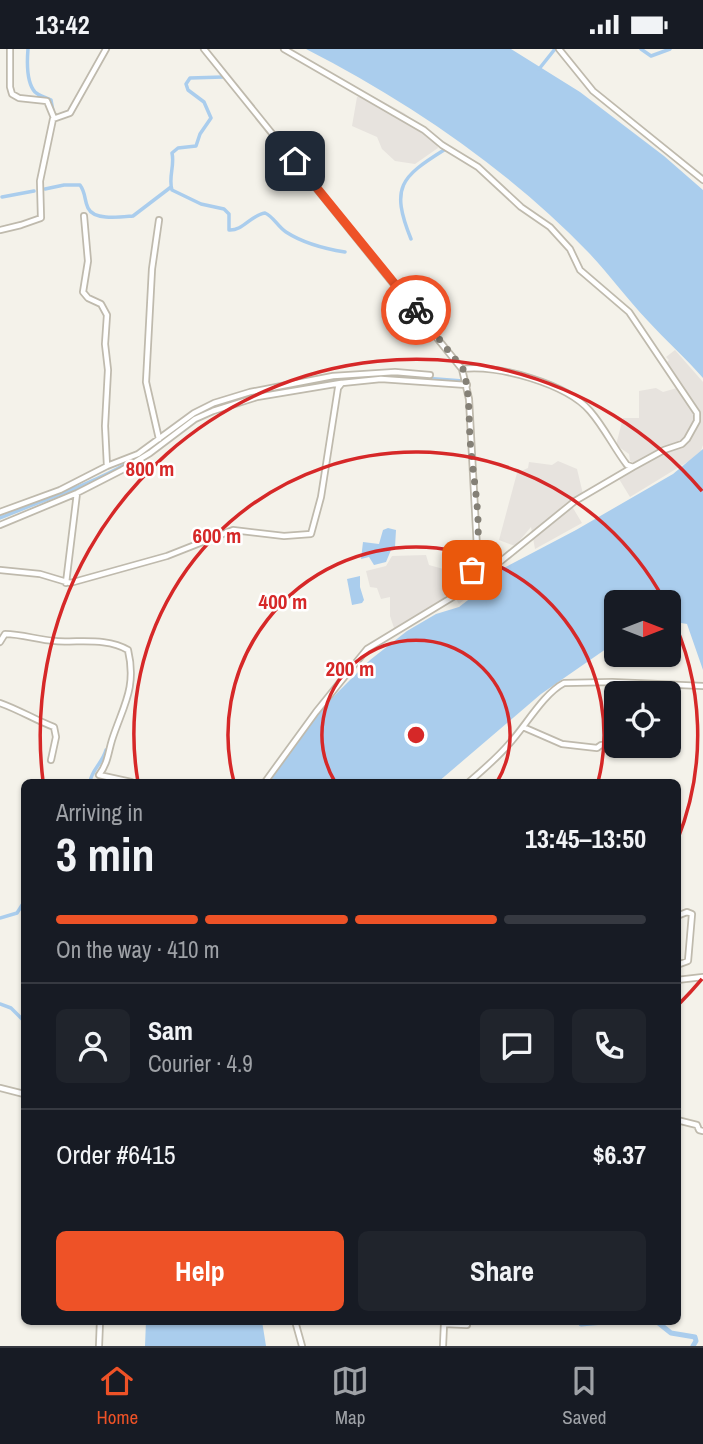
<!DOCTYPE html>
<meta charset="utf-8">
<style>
:root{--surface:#171b24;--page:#20242c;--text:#f1f3f6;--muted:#9ea1a6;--line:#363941;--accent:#ee5227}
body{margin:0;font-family:"Archivo Narrow",sans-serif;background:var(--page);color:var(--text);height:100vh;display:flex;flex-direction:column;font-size:26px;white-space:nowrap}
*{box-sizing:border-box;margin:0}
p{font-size:23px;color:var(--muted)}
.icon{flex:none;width:38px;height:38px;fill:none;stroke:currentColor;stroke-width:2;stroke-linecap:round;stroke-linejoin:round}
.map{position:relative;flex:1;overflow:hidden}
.panel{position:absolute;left:21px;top:730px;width:660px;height:546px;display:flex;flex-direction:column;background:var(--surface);border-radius:10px;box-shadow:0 2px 5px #0004}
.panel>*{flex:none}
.needle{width:46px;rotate:90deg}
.tools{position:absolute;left:604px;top:541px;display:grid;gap:14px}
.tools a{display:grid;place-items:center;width:77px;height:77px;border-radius:10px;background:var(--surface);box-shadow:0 2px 5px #0004;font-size:35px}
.pin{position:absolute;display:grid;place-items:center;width:60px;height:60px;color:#fff;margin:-30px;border-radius:14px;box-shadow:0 4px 10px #0006}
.courier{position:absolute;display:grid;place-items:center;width:70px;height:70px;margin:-35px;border:5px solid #ee5227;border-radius:50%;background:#fff;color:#222;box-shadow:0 2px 9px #0007}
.overview em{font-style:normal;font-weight:700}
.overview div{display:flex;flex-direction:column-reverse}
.overview{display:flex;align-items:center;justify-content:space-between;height:119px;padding:0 35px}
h1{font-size:46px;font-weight:700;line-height:52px}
.bar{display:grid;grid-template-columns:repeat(4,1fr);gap:10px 7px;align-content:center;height:84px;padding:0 35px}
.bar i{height:9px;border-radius:5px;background:var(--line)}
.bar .current{background:var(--accent)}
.bar p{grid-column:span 4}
.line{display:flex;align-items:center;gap:18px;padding:0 35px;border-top:2px solid var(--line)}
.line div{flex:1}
.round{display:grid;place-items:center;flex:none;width:74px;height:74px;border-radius:10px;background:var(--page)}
.cta{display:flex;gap:14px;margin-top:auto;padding:14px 35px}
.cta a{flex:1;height:80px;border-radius:10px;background:var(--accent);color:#fff;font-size:28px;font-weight:700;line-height:80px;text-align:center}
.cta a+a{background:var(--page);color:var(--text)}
.status{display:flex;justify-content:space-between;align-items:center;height:49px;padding:0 35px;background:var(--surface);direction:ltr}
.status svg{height:19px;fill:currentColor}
.menu{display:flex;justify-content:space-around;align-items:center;height:98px;border-top:2px solid var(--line);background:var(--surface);font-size:19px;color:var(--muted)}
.menu a{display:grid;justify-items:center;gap:4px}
.menu .current{color:var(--accent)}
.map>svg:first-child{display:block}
.industrial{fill:#e7e3de}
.water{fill:#aacded}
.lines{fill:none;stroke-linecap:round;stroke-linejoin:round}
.canal{stroke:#aacded;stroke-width:3.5}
.river{stroke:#aacded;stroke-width:5}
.minor-casing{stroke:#bfbaad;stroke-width:8}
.minor{stroke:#fff;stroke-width:4.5}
.done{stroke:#848076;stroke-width:7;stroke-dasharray:0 12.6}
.route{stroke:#ee5227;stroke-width:9}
.ring{fill:none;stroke:#d62828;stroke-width:3.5}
.centre{fill:#d62828;stroke:#fff;stroke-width:3.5}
.ring-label{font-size:21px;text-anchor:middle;font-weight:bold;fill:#d62828;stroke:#fff;stroke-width:5;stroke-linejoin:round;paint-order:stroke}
</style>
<div class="status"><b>13:42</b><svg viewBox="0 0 49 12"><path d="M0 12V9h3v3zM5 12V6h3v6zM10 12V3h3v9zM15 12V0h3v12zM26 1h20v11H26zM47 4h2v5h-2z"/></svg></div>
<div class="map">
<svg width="703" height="1297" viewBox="0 0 703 1297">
<rect width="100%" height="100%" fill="#f4f2ea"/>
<path class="industrial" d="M371,46l33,18 13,10 20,21 1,4 -23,16 -20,-3 -13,-12 -5,-12 -25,-11 5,-29z
M675,301l28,32v63l-2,6 -12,10 -59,36 -11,-18 20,-12v-4h-5l-4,-2 -1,-7 -13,-9 7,-27h16v-27l17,-3 7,4 14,-4 -13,-23 5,-5 -3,-3z
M558,412l19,8 6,25 -13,9 12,20 -47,26 -4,-22 -16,19 -16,-6 18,-67 11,-5 1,-6 23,3z
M426,506l3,10 18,5 18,13 11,-15 13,11 -30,25 -6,-10h-7l-4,7 -47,30 -5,-15v-19l-9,2 -4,-11 -7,-1 -4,-16 20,-5 6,-10z"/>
<path class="water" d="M306,0h205l69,43 84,64 39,34v188c-17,-20 -37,-37 -55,-57 -21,-22 -39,-47 -59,-68 -81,-84 -180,-151 -283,-204z
M703,400v221l-16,-46 -18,-3 -1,-19h-52v40l-75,52 -103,88h-171l58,-77 45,-45 37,-29 29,-17 23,-7 13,-10 28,-27 76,-40 97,-56z
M388,479l8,2 -1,17 -4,3 -5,12 -12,3 -5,-8 -8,2 2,-17 16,2 4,-14z
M360,527v11l4,13 -2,3 -10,2 -5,-26z
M146,1272h116l4,25h-121z"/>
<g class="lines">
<path class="canal" d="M28,0c-1,12 -2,33 7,43 4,4 11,5 16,8l2,11
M641,0l10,7 19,-7
M539,20l16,-20
M223,28l-33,1 -4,6 2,6 16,12 7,16 -11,16 -4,12 -18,2 -6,5c3,13 -4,24 0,37l29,14 23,5 5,5v16c14,1 22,-15 36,-17 9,4 12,13 21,19 17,11 40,17 59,20
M45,140l19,-4h16c6,8 4,15 8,23 6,13 33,9 45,8l38,-29
M2,148l32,-6
M411,190c-21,-52 -10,-62 33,-89
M371,327h27l65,5
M0,469c43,-18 87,-32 128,-55 25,-14 46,-36 70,-49 37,-20 109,-32 151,-37
M90,733c1,-11 13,-20 16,-32
M0,869l17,-5 7,-11
M0,955l11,4 12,12"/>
<path class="river" d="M580,1272l1,3 34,-3
M656,1272l15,12 24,4 1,4 -3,5"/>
<g class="minor-casing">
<path id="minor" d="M10,0v38l2,7 7,4 28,3 7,17
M204,0l258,320 7,30 8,149 -5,22 -16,25 -89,54 -51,63 -51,70
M284,0l140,81 18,15 36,22 43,40 29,20 20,22 10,21 49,42 68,101v8l-10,18 -5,5 -18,6 -31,17 -6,-2c-13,-17 -23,-38 -37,-54 -23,-27 -93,-47 -128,-42
M559,0l34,42 110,89
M84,167l4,45 -5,31 5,6 13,6 6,11 -2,29 3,26 -3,56 2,40
M159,171l-7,49 -6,113 13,57
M0,181l21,-5 20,-7 -1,-37 13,-62 17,-6 36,-64
M0,463l60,-22 47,-24 31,-12 56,-41 20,-10 36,-11 83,-16 62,-4 35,3
M0,476l77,-32 45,-23 28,-17 45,-34 18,-8 44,-14 84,-14
M475,514l18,2 8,-4 74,-60 58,-34
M0,521l40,4 30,9 97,-27 66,-26 51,6 27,-2 10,-37 17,-109 4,-5 39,-4 86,6
M66,534l11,-90
M0,593l5,-8c17,0 33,6 50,7 23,2 52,-4 73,9 9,38 -5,56 -16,90 -4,13 -4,23 -13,35l32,7
M0,654c20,7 35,17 54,24l2,10 -5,23
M523,678l39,17 35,4 4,-3 29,3
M469,733c14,-12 28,-24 40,-38 16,-17 34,-50 55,-61l48,-1 91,4
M677,867l10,-4 5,2 -4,47 -11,4
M677,931l26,-3
M0,1039l24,6
M677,1071l20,5 2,5 4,1
M295,1272l7,25
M445,1272l-1,3 23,1
M99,1297l1,-25
M443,1297l1,-22"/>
</g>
<use href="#minor" class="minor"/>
</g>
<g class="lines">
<path class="done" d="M416,261l47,59c8,26 5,54 8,81 3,36 14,87 1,120"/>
<path class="route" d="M295,112l121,149"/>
</g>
<g class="ring">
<path d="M335 733A94 94 0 1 1 497 733"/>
<path d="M234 733A188 188 0 1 1 598 733"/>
<path d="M138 733A282 282 0 0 1 664 551M669 562A282 282 0 0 1 677 792"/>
<path d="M702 930A376 376 0 0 1 680 954M43 732A376 376 0 0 1 702 442"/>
</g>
<circle cx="416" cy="686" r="10" class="centre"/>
<g class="ring-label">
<text x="150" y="427">800 m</text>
<text x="217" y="494">600 m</text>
<text x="283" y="560">400 m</text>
<text x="350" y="627">200 m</text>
</g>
</svg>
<div class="tools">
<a><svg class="needle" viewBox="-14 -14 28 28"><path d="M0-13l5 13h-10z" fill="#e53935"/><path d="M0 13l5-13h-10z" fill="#9ea1a6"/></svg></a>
<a><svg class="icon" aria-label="locate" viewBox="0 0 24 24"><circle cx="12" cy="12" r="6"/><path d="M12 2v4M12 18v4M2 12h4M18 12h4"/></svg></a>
</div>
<div class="pin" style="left:472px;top:521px;background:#ea580c"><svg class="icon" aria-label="bag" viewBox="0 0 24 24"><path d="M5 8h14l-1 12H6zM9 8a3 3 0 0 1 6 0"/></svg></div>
<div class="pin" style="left:295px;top:112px;background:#1f2937"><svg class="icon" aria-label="home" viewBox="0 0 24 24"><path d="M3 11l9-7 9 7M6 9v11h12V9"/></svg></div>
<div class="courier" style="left:416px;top:261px"><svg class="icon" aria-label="bike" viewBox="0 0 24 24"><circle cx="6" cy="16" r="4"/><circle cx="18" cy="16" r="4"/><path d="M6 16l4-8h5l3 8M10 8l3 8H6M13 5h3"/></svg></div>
<section class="panel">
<div class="overview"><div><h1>3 min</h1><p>Arriving in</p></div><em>13:45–13:50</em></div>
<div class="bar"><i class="current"></i><i class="current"></i><i class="current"></i><i></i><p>On the way · 410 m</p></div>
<div class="line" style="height:126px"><a class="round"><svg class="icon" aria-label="person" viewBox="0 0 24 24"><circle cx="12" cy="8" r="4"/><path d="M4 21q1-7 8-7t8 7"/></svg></a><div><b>Sam</b><p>Courier · 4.9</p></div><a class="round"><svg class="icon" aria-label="chat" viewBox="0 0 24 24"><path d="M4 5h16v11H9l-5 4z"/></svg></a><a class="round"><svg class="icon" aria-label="phone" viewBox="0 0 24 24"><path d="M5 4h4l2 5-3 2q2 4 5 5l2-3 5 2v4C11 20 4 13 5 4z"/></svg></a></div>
<div class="line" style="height:91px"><div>Order #6415</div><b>$6.37</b></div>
<div class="cta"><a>Help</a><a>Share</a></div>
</section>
</div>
<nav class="menu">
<a class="current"><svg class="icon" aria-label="home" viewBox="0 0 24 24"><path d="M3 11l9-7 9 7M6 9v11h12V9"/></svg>Home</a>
<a><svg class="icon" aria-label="map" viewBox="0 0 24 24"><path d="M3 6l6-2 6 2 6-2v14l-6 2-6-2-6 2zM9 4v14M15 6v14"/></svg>Map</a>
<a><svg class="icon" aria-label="saved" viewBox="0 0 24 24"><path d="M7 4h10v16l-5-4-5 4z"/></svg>Saved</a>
</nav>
